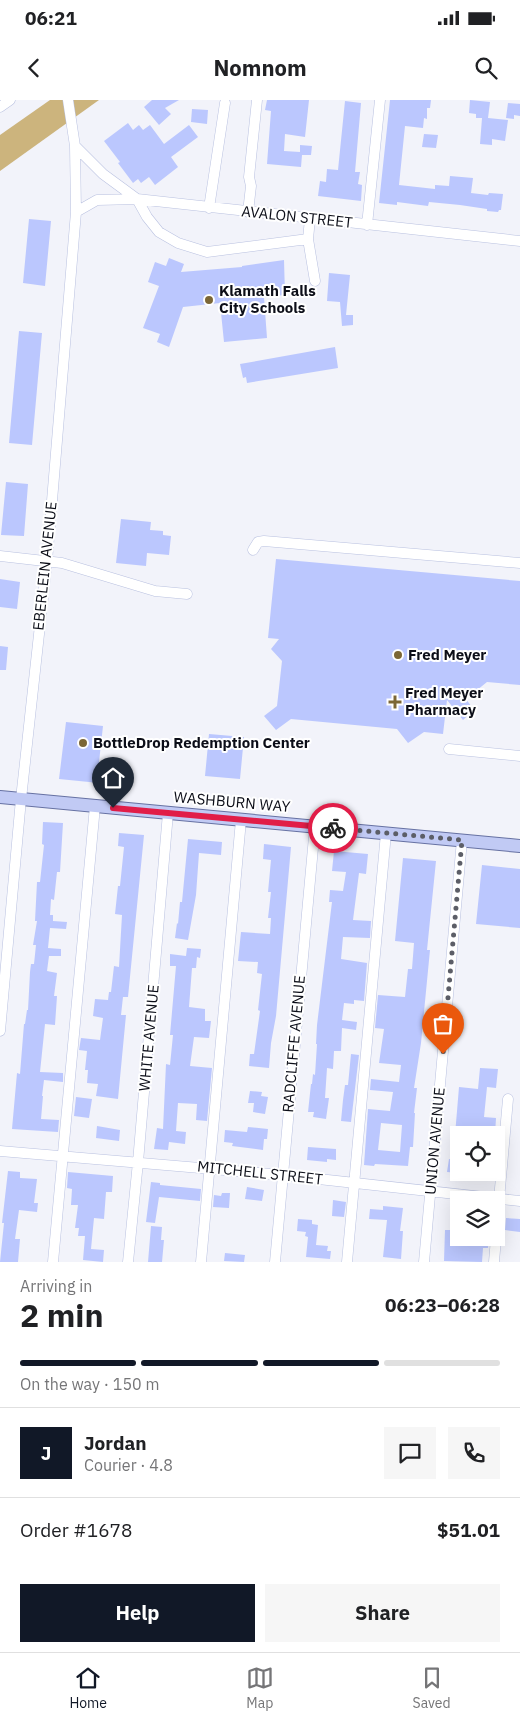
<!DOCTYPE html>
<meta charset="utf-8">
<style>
:root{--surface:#fff;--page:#f6f6f6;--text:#202124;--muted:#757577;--line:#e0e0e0;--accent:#111827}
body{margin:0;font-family:"IBM Plex Sans",sans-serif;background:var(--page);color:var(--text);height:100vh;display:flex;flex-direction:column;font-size:19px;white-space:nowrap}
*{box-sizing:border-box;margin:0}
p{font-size:16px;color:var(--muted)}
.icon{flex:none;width:28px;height:28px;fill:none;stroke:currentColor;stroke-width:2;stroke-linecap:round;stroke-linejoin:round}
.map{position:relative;height:1162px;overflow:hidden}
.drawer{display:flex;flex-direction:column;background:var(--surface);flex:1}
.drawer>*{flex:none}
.buttons{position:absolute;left:450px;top:1026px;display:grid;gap:10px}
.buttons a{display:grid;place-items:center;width:55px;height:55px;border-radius:0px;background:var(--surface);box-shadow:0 5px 20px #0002;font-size:25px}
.pin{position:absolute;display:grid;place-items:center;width:42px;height:42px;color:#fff;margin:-51px -21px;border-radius:50% 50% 50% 0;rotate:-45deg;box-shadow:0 0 5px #0007}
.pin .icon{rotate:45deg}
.courier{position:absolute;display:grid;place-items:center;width:50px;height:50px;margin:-25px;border:4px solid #e11d48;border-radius:50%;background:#fff;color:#222;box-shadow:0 1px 6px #0007}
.summary em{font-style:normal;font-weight:800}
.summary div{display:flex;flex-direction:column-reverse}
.summary{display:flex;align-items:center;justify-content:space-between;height:85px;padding:0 20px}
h1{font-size:32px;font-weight:800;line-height:38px}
.bar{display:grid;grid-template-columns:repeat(4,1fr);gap:8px 5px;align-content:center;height:60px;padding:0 20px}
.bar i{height:6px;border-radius:4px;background:var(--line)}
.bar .on{background:var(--accent)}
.bar p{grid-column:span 4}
.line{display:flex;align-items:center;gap:12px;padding:0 20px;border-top:1px solid var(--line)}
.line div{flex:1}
.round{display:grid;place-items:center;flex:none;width:52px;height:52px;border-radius:0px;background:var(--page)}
.primary-button{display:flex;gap:10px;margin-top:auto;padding:10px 20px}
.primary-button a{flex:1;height:58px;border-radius:0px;background:var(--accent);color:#fff;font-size:20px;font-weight:800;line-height:58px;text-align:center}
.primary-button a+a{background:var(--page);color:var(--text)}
.status{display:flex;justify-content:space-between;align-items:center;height:35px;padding:0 25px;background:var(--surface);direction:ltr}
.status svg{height:14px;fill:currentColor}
header{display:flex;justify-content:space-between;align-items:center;height:65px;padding:0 20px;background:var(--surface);font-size:22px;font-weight:800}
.menu{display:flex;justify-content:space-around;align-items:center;height:70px;border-top:1px solid var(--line);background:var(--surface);font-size:14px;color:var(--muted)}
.menu a{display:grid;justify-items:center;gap:2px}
.menu .on{color:var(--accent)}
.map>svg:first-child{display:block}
.water{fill:#ccb47d}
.building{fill:#bbc7fe;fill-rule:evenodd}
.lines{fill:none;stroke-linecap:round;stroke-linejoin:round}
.minor-casing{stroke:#b9c1e0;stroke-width:11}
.major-casing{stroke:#6671a2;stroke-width:14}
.minor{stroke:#fff;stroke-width:10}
.major{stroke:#c1caf4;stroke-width:12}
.done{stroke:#5c5e67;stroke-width:5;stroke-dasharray:0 9}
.route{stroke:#e11d48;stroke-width:6}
.poi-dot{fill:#7b6636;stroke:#fff;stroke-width:2}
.labels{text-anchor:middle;stroke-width:4;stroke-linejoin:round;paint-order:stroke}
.street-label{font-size:15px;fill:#0c0e18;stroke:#fff}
.poi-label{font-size:15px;font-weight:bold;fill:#0c0e18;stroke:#fff;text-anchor:start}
</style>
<div class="status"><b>06:21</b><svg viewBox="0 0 49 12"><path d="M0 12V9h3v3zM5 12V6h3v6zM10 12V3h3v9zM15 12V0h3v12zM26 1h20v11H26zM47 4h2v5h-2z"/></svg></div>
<header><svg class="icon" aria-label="back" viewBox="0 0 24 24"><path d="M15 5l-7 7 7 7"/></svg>Nomnom<svg class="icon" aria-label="search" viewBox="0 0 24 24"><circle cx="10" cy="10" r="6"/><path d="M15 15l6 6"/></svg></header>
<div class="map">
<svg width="520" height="1162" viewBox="0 0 520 1162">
<rect width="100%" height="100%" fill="#f2f3fa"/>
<path class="water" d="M50,0h49l-99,71v-36z"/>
<path class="building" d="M152,0h27l-14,8 6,6 -12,11 -15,-18z
M267,0h42l-4,37 -20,-3 -1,17 16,1v-7l12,1 -1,9h-9l-1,12 -34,-3 4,-53 -6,-1z
M390,0h41l-1,8h-3v11l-3,-1 -1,10 -18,-2 -6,59 36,4v-4l14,1 1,-10 23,2 -2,15 17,2 1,-2 14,1 -2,16h-2l-1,2 -11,-1v-2l-27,-4 -31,-3 -1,4 -31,-4v3l-18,-2z
M470,0l20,2 -2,16 20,2 -3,21 -13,-2v6l-12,-1 2,-26h-6v-4l-7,-1z
M345,1l16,2 -6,69h5l-2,12 4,1 -1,16 -43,-5 2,-15 6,1 1,-13 11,1z
M508,3l12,1v12l-6,-1v4l-8,-1z
M192,9l16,1 -1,14 -16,-2z
M128,23l5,7 6,-5 4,5 7,-5 14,19 25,-19 9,12 -27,20 7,10 -23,18 -6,-8 -8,6 -3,-4 -5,4 -15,-20 2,-1 -16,-21z
M424,34l14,1 -2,13 -14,-1z
M29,119l22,2 -6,65 -22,-3z
M169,158l15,6 -3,8 61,-5v-1l42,-6 1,35 -21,2 3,41 -43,4 -4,-39 -37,4 -14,40 -12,-5 3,-8 -17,-6 16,-42 -11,-4 7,-20 11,4z
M329,173l21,2 -4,40h7v10l-11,1 -2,-24 -13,-1z
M19,231l23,2 -10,112 -23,-2z
M335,247l3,21 -91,15 -1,-6 -3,1 -3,-14z
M6,382l22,2 -4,52 -23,-1z
M121,419l30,3 -1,8 13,1v4l8,1 -2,19 -22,-2 -1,13 -30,-3z
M276,459l244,22v104l-33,-3 -21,17 8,11 -11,10 -16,-20 -4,34 -19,-2 -16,11 -11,-14 -106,-10 -15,11 -12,-14 13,-10 5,-45 -11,-12 8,-10 -11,-1z
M0,479l20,3 -3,27 -17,-2z
M0,546l8,1 -2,23h-6z
M66,622l37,4 -4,36 2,1 -2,20 -40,-4z
M209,634l35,3 -4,42 -35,-3z
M43,722l20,1 -3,49h-3l-3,28 -3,-1 -1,16h3v6l14,1 -1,7 -16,-1 -2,20 13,1v7h-12l-2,15 10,2 -3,23h3l-2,29 -10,-1 -5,48 23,1v9l-19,-2 -2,16h1l-2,23 18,1 -1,12 -46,-3 5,-56 3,1 4,-50h1l2,-14h1l2,-38 1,-8h3l2,-19h-3l4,-24h-2l2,-39h3l4,-37 -2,-1z
M119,733l25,2 -16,162h-5l-2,18h5l-8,84 -22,-3 2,-12 -11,-1 1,-13h-3l2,-19 -8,-1 2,-12 19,2 3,-22 -10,-2 2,-17 13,1 1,-8h2l3,-26 5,1 3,-52 -7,-1 3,-28h2l4,-39 -6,-1z
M188,739l34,3 -1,13 -22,-2 -3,42 -8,45 -13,-2 2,-15 1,1 2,-22h2z
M264,744l27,3 -15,169 -5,27 -2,25 -20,-2 1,-12h4l6,-43 -2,-1 4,-36 -5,-1 1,-11 -20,-1 3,-29 29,2 1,-16h-3l3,-26h-3l3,-32 -8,-1z
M334,751l34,3 -2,20 -7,-1 -6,47 18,1 -1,17 -27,-1 -2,22 26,4 -3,38 -10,-1v4l-10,-1 -2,17 15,2 -1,8 -14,-2 -1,23h-7l-1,18 -6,-1 -2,30h4l-3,21 -13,-2 1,-5h-6l3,-28h1l1,-10 2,1 2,-31h-1l1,-19 15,-123h-3l1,-12 13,1 3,-19 -14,-1z
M403,758l33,3 -9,89h3l-9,93 -7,45h3l-3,25h1l-2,34h-3l-2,19 -33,-2 -1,2 -10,-1 4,-56 22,2 3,-19 -23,-2 1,-11 28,3 2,-17 -22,-2 5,-34 -9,-1 3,-33 27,2 3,-28h4l2,-26 -19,-2zM381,1023l21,2 -2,27 -22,-2z
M482,765l38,4v59l-44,-4z
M187,848l14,1 -1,9 -3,-1 -1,11h-4l-3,39 16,2v12h6l-2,17 -15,-1 -4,29 22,2 -5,53 -11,-1 1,-16 -19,-1 -2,28 10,1 -1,12 -16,-2 -1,8 -14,-1 3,-21 6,1 3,-65 4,1 3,-30h-3l6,-69h-6v-12l16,2z
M351,954l8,1 -8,67 -10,-1 2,-21 2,-15h3z
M480,968l18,1 -2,19 -9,-1 -3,30 12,1 -1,17h-40l4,-48 19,2z
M250,991l12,1 -1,4 7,1 -3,17 -12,-2 1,-9h-6z
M76,997l16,2 -3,19 -15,-2z
M97,1026l23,4 -1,11 -23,-3z
M248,1027l20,2 -1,10h-3l-1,11 -31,-4 1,-3 -9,-1 1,-12 22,2z
M308,1047l28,2v11l-9,-1v3l-20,-2z
M449,1059l10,1v13l-12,-1z
M8,1071l12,1v6l17,1 -3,24h4l-1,9 -18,-2 -4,29h5l-2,23h-18l4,-39h-2z
M68,1072l45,4 -1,16h-6l-2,27 -10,-1 -3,31 13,1 -1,12 -20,-2 2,-24h-7l1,-8h-4l3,-23h-7l1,-16 -5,-1z
M151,1082l9,1v2l41,4 -1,12 -41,-4 -4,26 -9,-1z
M247,1087l17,3 -2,11 -17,-2z
M222,1093h8l-1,15 -16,-1 1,-12 7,1z
M333,1100l13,2 -2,15 -12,-1z
M383,1106l20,2 -3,23h3l-2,28 -18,-2 4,-37 -18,-1 1,-10 13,1z
M453,1109h6v29h30l-1,10h-5l-1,14 -38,-1 1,-31h6z
M506,1118l14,1v13l-15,-2z
M298,1119l14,1v4l6,1 -2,20 12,1 -1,5h4l-1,8 -24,-2 2,-20 -3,-1 1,-4 -9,-1z
M151,1126l11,1 -1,13h3l-2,22h-14z
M225,1153l20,2 -1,7 -20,-1z"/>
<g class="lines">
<g class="minor-casing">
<path id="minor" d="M0,7l10,-7
M75,46l28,28 34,25 10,18 12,15 19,11 29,9 101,-13 2,-20
M209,108l16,-105
M76,112l21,-12 40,-1 383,42
M248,112l3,-26 -2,-9 8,-77
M367,125l13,-125
M308,139l7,42
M253,450l5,-8 6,-1 256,22
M0,456l62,7 93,28 32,3
M449,649l71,7
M0,931l21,-232 26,-238 29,-349 -1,-66 -7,-46
M0,1051l282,24 238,26
M496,1133l12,-134
M53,1162l42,-456
M128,1162l10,-100 30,-349
M201,1162l40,-442
M275,1162l40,-436
M347,1162l39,-429
M424,1162l38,-422
M494,1162l2,-24"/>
</g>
<g class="major-casing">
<path id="major" d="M0,697l520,49"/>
</g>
<use href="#minor" class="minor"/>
<use href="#major" class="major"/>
</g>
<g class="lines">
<path class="done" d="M333,728l129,12 -19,214"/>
<path class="route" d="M113,708l220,20"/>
</g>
<g class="poi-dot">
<circle cx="209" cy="200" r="5"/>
<circle cx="398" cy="555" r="5"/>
<path d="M392.5 594.5h5v5h5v5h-5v5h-5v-5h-5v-5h5z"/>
<circle cx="83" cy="643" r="5"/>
</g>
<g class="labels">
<g class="street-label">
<text transform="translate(297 117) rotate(6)" y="5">AVALON STREET</text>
<text transform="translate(45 466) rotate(-84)" y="5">EBERLEIN AVENUE</text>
<text transform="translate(232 702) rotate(5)" y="5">WASHBURN WAY</text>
<text transform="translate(149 938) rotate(-85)" y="5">WHITE AVENUE</text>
<text transform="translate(294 944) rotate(-85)" y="5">RADCLIFFE AVENUE</text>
<text transform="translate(435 1041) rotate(-85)" y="5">UNION AVENUE</text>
<text transform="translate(260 1073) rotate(6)" y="5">MITCHELL STREET</text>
</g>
<g class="poi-label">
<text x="219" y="196">Klamath Falls<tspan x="219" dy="17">City Schools</tspan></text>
<text x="408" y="560">Fred Meyer</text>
<text x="405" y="598">Fred Meyer<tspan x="405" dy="17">Pharmacy</tspan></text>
<text x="93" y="648">BottleDrop Redemption Center</text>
</g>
</g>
</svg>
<div class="buttons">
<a><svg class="icon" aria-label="locate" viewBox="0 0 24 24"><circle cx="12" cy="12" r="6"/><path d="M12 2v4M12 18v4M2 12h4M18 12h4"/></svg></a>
<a><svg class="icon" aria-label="layers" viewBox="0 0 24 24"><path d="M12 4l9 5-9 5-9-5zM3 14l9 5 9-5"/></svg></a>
</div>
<div class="pin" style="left:443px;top:954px;background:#ea580c"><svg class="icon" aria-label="bag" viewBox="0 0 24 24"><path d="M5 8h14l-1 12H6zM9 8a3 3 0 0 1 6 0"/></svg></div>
<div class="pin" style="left:113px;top:708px;background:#1f2937"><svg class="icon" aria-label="home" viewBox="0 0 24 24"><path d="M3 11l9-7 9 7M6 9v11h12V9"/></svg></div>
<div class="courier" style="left:333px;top:728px"><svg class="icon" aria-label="bike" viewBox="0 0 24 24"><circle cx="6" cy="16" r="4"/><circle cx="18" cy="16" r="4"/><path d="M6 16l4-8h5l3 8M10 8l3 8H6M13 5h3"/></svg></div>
</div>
<section class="drawer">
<div class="summary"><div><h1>2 min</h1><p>Arriving in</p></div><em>06:23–06:28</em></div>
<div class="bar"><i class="on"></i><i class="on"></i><i class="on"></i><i></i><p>On the way · 150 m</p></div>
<div class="line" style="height:90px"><b class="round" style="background:var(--accent);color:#fff">J</b><div><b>Jordan</b><p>Courier · 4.8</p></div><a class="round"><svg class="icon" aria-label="chat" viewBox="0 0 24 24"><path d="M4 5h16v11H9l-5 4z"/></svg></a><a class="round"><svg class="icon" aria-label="phone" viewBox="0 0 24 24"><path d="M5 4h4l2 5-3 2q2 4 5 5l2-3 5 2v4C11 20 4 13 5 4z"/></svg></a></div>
<div class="line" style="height:65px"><div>Order #1678</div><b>$51.01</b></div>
<div class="primary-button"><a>Help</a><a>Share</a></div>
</section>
<nav class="menu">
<a class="on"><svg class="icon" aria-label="home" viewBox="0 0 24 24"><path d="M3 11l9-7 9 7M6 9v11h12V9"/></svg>Home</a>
<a><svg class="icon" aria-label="map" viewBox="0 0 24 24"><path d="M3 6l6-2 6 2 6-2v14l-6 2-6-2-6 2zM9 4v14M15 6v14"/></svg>Map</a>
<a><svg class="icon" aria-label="saved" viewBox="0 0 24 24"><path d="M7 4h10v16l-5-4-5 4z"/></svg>Saved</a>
</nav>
